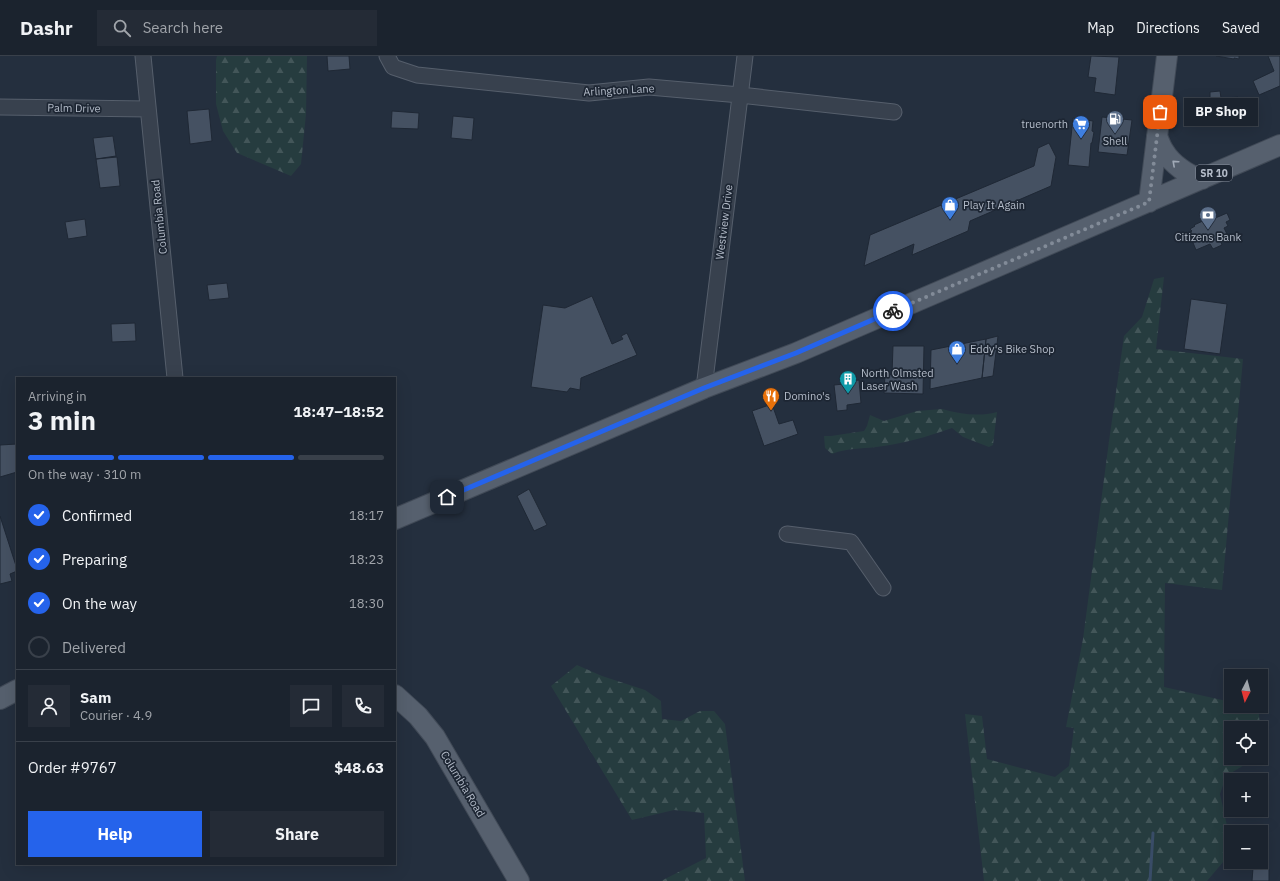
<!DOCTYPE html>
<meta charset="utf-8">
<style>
:root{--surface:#1b232e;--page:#242b36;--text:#f1f3f6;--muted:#a0a4aa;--line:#39404a;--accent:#2563eb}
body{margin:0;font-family:"IBM Plex Sans",sans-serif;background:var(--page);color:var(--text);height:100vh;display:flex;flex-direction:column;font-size:15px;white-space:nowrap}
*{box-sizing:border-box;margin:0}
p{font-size:13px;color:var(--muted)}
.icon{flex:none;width:22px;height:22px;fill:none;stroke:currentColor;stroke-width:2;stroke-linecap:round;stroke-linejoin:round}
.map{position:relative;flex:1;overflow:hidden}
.drawer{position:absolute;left:16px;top:321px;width:380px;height:488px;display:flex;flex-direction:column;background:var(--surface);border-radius:0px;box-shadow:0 4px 16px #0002,0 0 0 1px var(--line)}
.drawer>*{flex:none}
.needle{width:26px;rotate:186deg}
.fabs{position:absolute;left:1224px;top:613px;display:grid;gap:8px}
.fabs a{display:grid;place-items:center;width:44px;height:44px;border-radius:0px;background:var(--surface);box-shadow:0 4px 16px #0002,0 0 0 1px var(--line);font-size:20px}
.pin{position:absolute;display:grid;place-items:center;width:34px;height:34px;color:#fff;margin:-17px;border-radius:8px;box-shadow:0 2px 6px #0006}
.courier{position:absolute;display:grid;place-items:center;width:40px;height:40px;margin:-20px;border:3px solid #2563eb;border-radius:50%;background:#fff;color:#222;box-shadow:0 1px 5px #0007}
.bubble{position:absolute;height:28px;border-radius:0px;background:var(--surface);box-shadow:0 4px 16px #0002,0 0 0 1px var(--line);font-size:13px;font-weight:700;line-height:28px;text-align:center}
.headline em{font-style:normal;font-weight:700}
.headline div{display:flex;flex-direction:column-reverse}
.headline{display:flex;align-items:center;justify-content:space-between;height:68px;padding:0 12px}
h1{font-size:26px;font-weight:700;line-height:30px}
.bar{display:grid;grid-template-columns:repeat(4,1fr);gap:6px 4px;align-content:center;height:48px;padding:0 12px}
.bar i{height:5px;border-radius:3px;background:var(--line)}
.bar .active{background:var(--accent)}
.bar p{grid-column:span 4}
.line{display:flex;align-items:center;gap:10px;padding:0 12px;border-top:1px solid var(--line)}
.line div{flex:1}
.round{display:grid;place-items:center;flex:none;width:42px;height:42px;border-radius:0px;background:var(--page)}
ol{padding:0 12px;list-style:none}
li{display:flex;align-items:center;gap:12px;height:44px}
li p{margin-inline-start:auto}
li .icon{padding:4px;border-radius:50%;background:var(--accent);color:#fff;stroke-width:4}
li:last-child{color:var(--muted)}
li i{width:22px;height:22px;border:2px solid var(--line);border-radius:50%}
.cta{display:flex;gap:8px;margin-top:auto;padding:8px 12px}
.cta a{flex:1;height:46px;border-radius:0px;background:var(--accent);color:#fff;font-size:16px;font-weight:700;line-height:46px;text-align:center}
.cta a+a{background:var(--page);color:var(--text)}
header{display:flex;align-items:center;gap:24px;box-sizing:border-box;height:56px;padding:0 20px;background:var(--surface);border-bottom:1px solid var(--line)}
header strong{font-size:19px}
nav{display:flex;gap:22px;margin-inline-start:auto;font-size:14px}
.search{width:280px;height:36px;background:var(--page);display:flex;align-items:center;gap:10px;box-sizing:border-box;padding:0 14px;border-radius:0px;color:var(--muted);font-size:15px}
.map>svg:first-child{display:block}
.forest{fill:url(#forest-firs)}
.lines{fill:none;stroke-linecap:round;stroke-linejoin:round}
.stream{stroke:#394c67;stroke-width:3}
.building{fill:#455162;stroke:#1f2835}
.minor-casing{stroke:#565f6c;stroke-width:17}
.major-casing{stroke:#414a57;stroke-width:22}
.minor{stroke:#38414e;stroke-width:15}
.major{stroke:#56606e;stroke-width:20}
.oneway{stroke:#a1aab7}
.done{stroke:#828b98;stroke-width:4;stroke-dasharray:0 7.2}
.route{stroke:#2563eb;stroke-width:5}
.labels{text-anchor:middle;stroke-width:3.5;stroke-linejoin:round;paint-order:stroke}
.shield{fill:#1d2633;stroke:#878f9c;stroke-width:1}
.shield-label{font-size:10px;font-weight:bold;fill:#b4bcc9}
.street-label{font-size:11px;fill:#b4bcc9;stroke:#1d2633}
.poi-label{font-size:11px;fill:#b4bcc9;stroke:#1d2633;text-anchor:start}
</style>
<header>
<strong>Dashr</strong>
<div class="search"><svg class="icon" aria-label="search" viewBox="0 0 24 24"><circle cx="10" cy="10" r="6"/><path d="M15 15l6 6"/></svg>Search here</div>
<nav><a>Map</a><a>Directions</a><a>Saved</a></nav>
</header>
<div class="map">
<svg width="1280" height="825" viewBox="0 0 1280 825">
<defs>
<pattern id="forest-firs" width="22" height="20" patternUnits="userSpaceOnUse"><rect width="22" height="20" fill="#263c3f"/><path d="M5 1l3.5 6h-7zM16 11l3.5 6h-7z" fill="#435659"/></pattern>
</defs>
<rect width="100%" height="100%" fill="#242f3e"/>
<path class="forest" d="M217,0h90l-1,58 -5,50 -10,12 -54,-23 -14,-22 -7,-27v-44z
M1164,221l-8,72 87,10 -21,231 -57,-7 -1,104 67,15v4h21l7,8 1,14h-29v30h25l-30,18 -6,18 7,32 -3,35 -17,20h-223l-19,-167 17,2 5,43 68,18 14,-11 5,-38 -8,-1 17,-88 26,-198 15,-105 18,-19 12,-38z
M942,353c18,5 37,8 55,3l-4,33 -4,2 -26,-10 -11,-9c-25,9 -50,16 -76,19 -15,2 -30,1 -44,7l-7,-6 -1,-12h7l33,-5 3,-5 3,-11 14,6 33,-10z
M577,609l25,11 43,14 16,11 1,18 19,2 19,-10h14l11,13 20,157h-84l45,-23 -2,-45 -30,-3 -42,10 -81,-134z"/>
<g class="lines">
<path class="stream" d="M1150,825l3,-48"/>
</g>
<path class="building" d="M327,0h22l1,13 -22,2z
M1091,0l28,1 -4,38 -21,-3 2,-14 -8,-1z
M1216,0h23v3l-5,-1v1z
M1268,0h12v30l-21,9 -6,-14 21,-10z
M1220,35l1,7 -11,1v-7z
M1238,41l2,19 -46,4 -2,-19z
M209,53l3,32 -22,3 -3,-33z
M392,55l27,2 -1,16 -27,-1z
M453,60l21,2 -2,22 -21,-2z
M1102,61l30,3 -5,35 -29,-3z
M1073,62l20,3 -1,10 2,1 -2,11h-1l-2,24 -21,-2z
M113,80l3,20 -20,3 -3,-21z
M1049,87l7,14 -5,29 -81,35 -2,10 -56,24 2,-11 -50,22 6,-31 164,-69 4,-18z
M117,101l3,29 -20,2 -4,-29z
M1227,157l3,7 -4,2 2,4 -4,2 4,8 -8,3 2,6 -9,4 -3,-5 -14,6 -7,-17 3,-2 -2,-2 5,-3 -1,-1 11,-5 1,2z
M85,163l2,17 -19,3 -3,-17z
M227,227l2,15 -20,2 -2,-15z
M592,240l20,48 11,-5 -2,-3 6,-3 10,22 -56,23 -1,12 -10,-2 -3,4 -36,-5 12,-82 22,3z
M1191,243l36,5 -7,50 -36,-5z
M135,267l1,18 -24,1 -1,-18z
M998,280l-5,40 -11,2 4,-39z
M986,283l-4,39 -52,11 1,-39z
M893,290h31l-1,48 -39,-1 1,-19 7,1z
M859,324l2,23 -14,2v5l-10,1 -3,-26 10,-1 -1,-2z
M772,348l7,20 14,-4 5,14 -34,12 -12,-35z
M17,388v28l-17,5v-32z
M529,433l18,36 -13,6 -17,-35z
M0,460l17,53v2l-7,3 2,7 -12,3z
M1253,812l16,1v12h-17z"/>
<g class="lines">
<g class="minor-casing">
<path id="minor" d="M143,0l32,322
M387,0l6,11 24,8 172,18 60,-6 91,8 154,17
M0,51l148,2
M704,332l41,-332
M787,478l64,8 32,46"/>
</g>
<g class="major-casing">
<path id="major" d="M1157,80c2,5 4,11 7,15 7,12 24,25 38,28
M1149,146l18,-146
M395,463l309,-131 92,-35 484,-208
M395,639l23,21 17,21 84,144
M0,643l17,-9"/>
</g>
<use href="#minor" class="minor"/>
<use href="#major" class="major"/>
</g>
<defs><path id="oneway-chevron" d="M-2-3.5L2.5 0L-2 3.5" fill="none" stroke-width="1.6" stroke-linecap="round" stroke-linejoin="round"/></defs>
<use class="oneway" href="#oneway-chevron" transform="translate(1175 107) rotate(-138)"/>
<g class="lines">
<path class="done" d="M893,255l256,-109 11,-90"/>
<path class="route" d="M447,441l257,-109 92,-35 97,-42"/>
</g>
<defs>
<g id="fuel-pin" transform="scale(0.9)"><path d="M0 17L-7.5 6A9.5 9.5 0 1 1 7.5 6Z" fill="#5c6f8a" stroke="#1d2633"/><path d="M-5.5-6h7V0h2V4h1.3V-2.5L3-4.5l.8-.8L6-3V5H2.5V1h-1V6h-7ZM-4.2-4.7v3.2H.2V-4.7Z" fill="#fff"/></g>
<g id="supermarket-pin" transform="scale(0.9)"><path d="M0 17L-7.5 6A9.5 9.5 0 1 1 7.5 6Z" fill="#3f7fe0" stroke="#1d2633"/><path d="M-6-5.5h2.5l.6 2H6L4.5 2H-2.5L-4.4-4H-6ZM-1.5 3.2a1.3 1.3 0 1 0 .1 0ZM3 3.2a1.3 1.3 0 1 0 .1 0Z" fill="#fff"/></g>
<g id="shop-pin" transform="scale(0.9)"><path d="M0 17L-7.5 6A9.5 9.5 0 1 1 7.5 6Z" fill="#3f7fe0" stroke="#1d2633"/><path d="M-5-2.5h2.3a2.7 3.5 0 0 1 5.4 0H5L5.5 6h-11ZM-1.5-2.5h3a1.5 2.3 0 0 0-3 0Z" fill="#fff"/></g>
<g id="bank-pin" transform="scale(0.9)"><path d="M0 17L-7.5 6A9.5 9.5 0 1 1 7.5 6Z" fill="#5c6f8a" stroke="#1d2633"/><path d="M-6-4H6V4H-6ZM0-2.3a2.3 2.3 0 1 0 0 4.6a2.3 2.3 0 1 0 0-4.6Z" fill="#fff"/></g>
<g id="building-pin" transform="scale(0.9)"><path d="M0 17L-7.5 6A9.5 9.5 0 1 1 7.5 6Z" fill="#0f9aa8" stroke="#1d2633"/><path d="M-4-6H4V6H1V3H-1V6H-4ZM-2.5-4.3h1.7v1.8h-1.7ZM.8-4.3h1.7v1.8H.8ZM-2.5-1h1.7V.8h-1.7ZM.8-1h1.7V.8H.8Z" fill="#fff"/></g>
<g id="restaurant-pin" transform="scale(0.9)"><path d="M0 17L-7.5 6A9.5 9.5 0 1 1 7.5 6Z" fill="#e8710a" stroke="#1d2633"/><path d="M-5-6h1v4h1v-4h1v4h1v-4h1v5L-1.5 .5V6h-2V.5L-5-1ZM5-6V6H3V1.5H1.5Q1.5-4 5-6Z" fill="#fff"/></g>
</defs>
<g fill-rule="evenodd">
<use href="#fuel-pin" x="1115" y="63"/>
<use href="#supermarket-pin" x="1081" y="68"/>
<use href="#shop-pin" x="950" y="149"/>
<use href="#bank-pin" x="1208" y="159"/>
<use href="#shop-pin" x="957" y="293"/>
<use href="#building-pin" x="848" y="323"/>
<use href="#restaurant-pin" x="771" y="340"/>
</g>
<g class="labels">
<rect class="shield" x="1196" y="109" width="36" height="16" rx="3"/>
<g class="shield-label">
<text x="1214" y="121">SR 10</text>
</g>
<g class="street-label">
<text transform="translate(619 34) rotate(-3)" y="4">Arlington Lane</text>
<text transform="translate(74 52) rotate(1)" y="4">Palm Drive</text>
<text transform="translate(159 161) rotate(-96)" y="4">Columbia Road</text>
<text transform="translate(724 166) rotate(-83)" y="4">Westview Drive</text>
<text transform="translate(463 728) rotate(59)" y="4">Columbia Road</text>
</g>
<g class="poi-label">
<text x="1068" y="72" text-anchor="end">truenorth</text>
<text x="1115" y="89" text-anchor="middle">Shell</text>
<text x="963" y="153">Play It Again</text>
<text x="1208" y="185" text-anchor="middle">Citizens Bank</text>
<text x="970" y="297">Eddy's Bike Shop</text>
<text x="861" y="321">North Olmsted<tspan x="861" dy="13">Laser Wash</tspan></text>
<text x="784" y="344">Domino's</text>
</g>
</g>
</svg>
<div class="fabs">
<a><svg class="needle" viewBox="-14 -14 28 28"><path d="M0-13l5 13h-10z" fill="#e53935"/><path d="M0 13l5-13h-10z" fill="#a0a4aa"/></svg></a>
<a><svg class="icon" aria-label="locate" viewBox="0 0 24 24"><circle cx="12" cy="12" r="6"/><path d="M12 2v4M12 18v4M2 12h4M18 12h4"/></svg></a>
<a>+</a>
<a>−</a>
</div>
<div class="pin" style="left:1160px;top:56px;background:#ea580c"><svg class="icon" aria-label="bag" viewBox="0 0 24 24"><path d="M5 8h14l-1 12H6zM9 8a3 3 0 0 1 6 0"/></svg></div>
<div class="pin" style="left:447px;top:441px;background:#1f2937"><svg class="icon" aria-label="home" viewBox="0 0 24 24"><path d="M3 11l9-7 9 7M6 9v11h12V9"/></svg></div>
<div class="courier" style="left:893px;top:255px"><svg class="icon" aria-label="bike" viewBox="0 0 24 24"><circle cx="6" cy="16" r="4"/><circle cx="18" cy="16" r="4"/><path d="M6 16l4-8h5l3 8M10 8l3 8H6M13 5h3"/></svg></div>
<div class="bubble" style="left:1184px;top:42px;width:74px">BP Shop</div>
<section class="drawer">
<div class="headline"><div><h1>3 min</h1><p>Arriving in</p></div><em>18:47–18:52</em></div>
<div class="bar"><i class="active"></i><i class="active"></i><i class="active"></i><i></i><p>On the way · 310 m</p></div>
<ol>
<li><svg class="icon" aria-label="check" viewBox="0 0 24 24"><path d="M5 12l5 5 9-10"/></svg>Confirmed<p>18:17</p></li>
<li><svg class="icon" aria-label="check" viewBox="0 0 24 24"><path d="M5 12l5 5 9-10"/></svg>Preparing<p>18:23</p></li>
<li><svg class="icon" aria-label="check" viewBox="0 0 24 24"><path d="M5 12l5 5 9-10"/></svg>On the way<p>18:30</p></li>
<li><i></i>Delivered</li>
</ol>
<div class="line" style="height:72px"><a class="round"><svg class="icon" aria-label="person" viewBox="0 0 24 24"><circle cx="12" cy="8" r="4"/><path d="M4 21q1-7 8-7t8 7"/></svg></a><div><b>Sam</b><p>Courier · 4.9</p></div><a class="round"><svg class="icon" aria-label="chat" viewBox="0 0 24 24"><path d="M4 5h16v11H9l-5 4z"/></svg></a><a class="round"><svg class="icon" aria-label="phone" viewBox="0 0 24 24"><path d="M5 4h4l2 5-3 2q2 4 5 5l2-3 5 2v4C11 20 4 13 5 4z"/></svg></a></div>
<div class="line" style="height:52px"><div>Order #9767</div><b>$48.63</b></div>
<div class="cta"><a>Help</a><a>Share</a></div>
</section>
</div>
